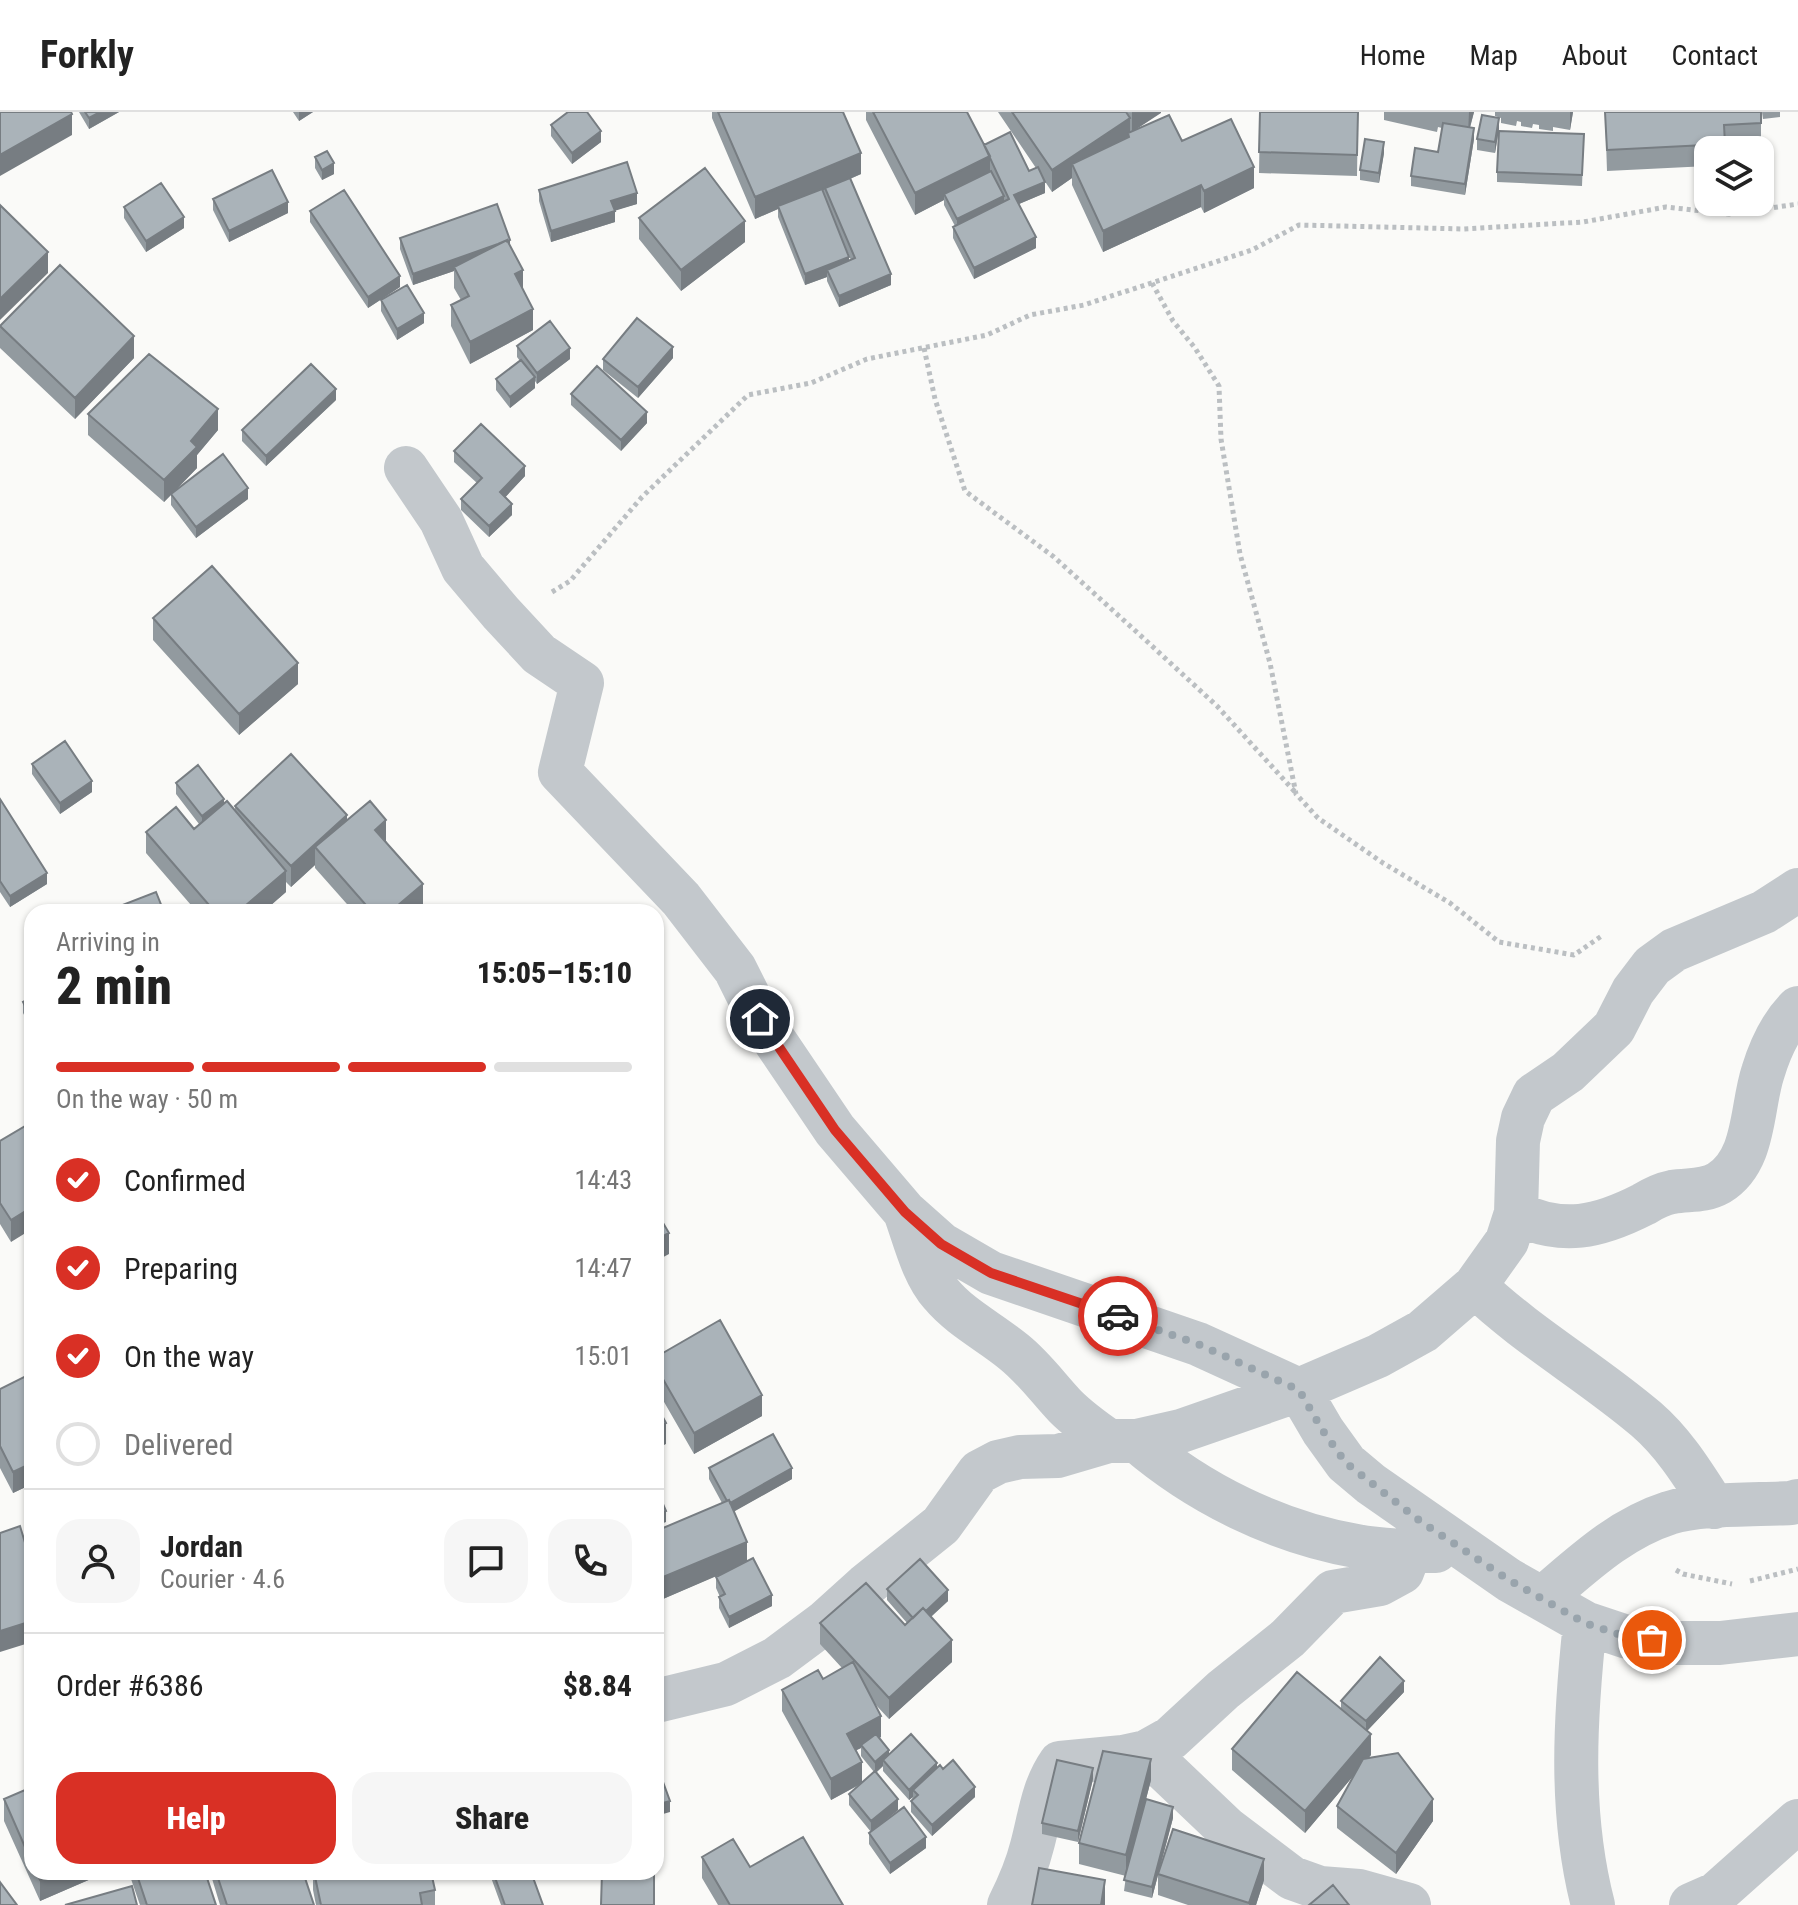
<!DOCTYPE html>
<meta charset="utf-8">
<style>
:root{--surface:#fff;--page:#f6f6f6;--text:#222;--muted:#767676;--line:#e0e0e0;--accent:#d93025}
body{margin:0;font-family:"Roboto Condensed",sans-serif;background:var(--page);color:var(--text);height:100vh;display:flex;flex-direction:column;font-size:30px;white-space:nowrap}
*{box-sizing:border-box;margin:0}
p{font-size:26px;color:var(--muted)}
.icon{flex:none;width:44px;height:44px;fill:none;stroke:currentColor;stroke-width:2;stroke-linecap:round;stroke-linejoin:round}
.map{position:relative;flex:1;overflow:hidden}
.drawer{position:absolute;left:24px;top:792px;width:640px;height:976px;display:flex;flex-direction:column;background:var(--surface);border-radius:24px;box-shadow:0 2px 6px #0004}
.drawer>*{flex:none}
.buttons{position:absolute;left:1694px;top:24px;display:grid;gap:16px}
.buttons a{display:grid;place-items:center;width:80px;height:80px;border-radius:16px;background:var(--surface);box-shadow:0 2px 6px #0004;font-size:40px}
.pin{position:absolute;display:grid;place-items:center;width:68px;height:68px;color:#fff;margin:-34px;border:4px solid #fff;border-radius:50%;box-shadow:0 2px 8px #0007}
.courier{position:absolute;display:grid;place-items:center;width:80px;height:80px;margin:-40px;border:6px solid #d93025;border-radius:50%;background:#fff;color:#222;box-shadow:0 2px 10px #0007}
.headline em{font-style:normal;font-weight:800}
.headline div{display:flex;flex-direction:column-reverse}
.headline{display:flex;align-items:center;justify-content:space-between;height:136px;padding:0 32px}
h1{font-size:52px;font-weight:800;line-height:60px}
.bar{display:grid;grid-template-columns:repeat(4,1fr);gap:12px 8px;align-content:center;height:96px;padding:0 32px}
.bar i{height:10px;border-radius:6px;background:var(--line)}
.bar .selected{background:var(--accent)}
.bar p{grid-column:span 4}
.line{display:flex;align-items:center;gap:20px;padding:0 32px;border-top:2px solid var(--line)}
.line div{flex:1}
.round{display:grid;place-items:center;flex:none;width:84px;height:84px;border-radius:24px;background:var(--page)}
ol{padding:0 32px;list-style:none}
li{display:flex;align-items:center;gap:24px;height:88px}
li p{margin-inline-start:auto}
li .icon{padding:8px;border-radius:50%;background:var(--accent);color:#fff;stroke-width:4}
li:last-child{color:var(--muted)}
li i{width:44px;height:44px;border:4px solid var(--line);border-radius:50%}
.action{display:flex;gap:16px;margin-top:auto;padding:16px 32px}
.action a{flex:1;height:92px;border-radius:24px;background:var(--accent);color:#fff;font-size:32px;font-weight:800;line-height:92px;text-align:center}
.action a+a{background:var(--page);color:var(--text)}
header{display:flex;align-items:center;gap:48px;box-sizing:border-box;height:112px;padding:0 40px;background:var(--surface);border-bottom:2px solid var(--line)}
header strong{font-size:38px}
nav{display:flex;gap:44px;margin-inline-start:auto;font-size:28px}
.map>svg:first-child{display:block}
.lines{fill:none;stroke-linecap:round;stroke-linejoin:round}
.path{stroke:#bbbfc2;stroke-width:5;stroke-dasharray:4 4;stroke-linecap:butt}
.minor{stroke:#c3c8cc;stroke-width:44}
.wall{fill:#929a9f;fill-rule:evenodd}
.shaded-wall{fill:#777d82}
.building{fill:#aab3b9;stroke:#777d82;stroke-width:2}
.done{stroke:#99a4ac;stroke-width:8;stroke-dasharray:0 14.4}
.route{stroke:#d93025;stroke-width:10}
</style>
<header>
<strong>Forkly</strong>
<nav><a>Home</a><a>Map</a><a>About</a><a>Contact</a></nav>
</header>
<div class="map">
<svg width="1798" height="1793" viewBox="0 0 1798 1793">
<rect width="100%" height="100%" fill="#fafaf8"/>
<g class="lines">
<path class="path" d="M1152,171l21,38 22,27 24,38 2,53 19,115 30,109 26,131 22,24 65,45 67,40 49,39 75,13 29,-20
M924,236l11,51 30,92 89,66 86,78 77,71 79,87
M552,480l18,-11 72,-84 106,-102 63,-12 56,-24 120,-24 43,-20 54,-10 168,-55 47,-25 165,4 119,-7 83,-15 63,7 69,-10
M1676,1458l7,4 49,10
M1750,1469l48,-12"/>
<path class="minor" d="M406,356l35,52 22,48 38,45 38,41 43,29 -22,89 121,127 54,70 25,50 75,111 70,82 36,32 50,29 207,71 101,46 24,41 23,32 25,21 138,96 76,43 42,14 49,6h44l78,-9
M1516,1101c46,23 83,14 128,-9 8,-5 18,-10 28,-12 17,-3 31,0 47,-9 37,-23 32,-75 44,-111 7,-23 18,-47 35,-64
M906,1103c9,25 17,59 35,79 20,24 49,38 73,58 20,16 34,36 51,54 14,14 28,24 44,35
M1475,1174c52,50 116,86 171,133 29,25 48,57 68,88
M1137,1329c62,53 140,91 219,105 26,5 54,5 80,5
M1543,1486c39,-33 76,-69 126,-85 29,-10 90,-8 122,-10l7,-2
M1585,1511c-10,94 -16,190 8,282
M656,1589l70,-17 51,-26 47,-35 41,-37 76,-61 38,-53 19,-10 22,-5 38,-1 51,-15h28l44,-10 118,-41 79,-34 45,-25 52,-45 32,-45 9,-28 2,-72 5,-23 11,-23 34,-23 46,-44 19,-37 19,-25 22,-16 90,-38 34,-22
M1146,1640l80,76 66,50 28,10 39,3 50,14
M1009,1793c9,-18 18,-39 23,-59 8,-29 10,-57 28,-83l63,-6 23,-5 25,-14 52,-48 65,-52 45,-46 47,-8 22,-12 8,-21
M1691,1793l25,-11 82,-73"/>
</g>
<path class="wall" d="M79,0h40l-30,17z
M293,0h20l-14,9z
M712,0h131l18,62 -11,5 41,106 -52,22 -12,-26v-4l-22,8 -27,-68v-8l-23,10 -43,-101zM837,116l14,32 -2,1z
M866,0h101l17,33 45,26 7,-3 -38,-56h163l-25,17 46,12 72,47 -50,25 -3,-6 -98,45 -31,-67v-7l-20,14 -8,-12 1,13 -26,11 17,44 -62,31 -21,-41v-11l2,-1 -11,-21v-5l-29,15 -49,-95z
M1260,0h98l-1,64 -98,-3z
M1384,0h90l-4,16 4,11 -9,56 -54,-9v-10l27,-24 4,-24 -4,-1 -1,5 -53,-12z
M1495,0h78l-3,18 -17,-3v4l-14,-2v-4l-6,-1 -1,4 -11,-2v-4l-4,-1 -1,5 -15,-3v-5l-6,-2z
M1605,0h156v32l-36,2v4h-17v16l-101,5z
M1762,0h18v5l-17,2z
M551,13l50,17 -29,22 -21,-28z
M1499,17l-4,24 -18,-3v-11z
M1584,22l-2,52 -85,-4v-10z
M1384,41l-5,30 -19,-3v-10z
M315,45l19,17 -12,6 -7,-12z
M539,78l98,14 -22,6v12l-64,20 -12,-41z
M213,87l75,14 -59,29 -16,-32z
M124,95l60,21 -38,24 -22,-34z
M310,99l90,76 -32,21 -58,-86z
M639,106l106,24 -64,49 -42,-52z
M400,126l110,7 13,45 10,40 -63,34 -19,-38v-21l10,-5 -7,-12v-17l-41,14 -13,-36z
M381,188l43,23 -27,17 -16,-29z
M0,214l134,32 -59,61 -75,-71z
M517,234l53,13 -33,25 -2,-3v7l-25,20 -14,-18v-11l24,-18 -3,-4z
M673,246l-35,40 -35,-28v-11z
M571,282l76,29 -26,28 -50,-46z
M336,288l-70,66 -24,-25v-11z
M88,302l130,16 -21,25v13l-20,21 71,10 -52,39 -25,-33v-10l-7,7 -76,-67z
M454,339l71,25 -20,21 7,18 -23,22 -28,-27v-11l16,-16 -23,-21z
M153,506l145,66 -59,51 -86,-95z
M32,652l60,28 -32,22 -28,-40z
M176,671l48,20 11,7v-4l112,14 39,21 37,64 -8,7h-61l-39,-44v-3l-24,22 -5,-5v10l-23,20h-66l-51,-59v-21l48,-3 5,-5 -23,-30z
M0,687l47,85 -37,23 -10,-15z
M32,885v33l-9,-17v-11z
M32,1010l-21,120 -11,-18v-83z
M656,1245l106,59 -68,38 -38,-66z
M32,1261v111l-19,9 -13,-25v-79z
M709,1356l83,11 -58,32 13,50 25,45 -43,22 -10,-20v-11h1l-4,-9v-11l11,-6 -71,31v-71l66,-28 -13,-24z
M887,1477l61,12 -17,16 21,45 -63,57 -15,-16 7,34 -2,1 10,17 54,14 32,28 -43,39 -21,-24v-11l2,-4 -4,3 -26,-29v-5l-7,7 22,37 -23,18 51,20 -36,26 -21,-30v-11l2,-1 -22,-27v-11l10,-9 -28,15 -49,-89v-21l41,-11 19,-11 -22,-24v-21l85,2 2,-2 -20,-23zM861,1636v8l13,16 -12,11 -6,-33z
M1404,1580l-37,39 4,24 -3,3 65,63 -37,53 -59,-46v-22l17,-31 -49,58 -73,-63v-21l109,-40v-8z
M1093,1667l-15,63 -36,-8v-11z
M1151,1668l-13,49 35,-11 -14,52 105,10 -8,25h-68l-30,-10v-20l-6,23 -28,-7 2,-15 -47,-12v-21z
M32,1675v85h75l-67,29 -36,-80v-22z
M702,1745l48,10 93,38h-125l-16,-27z
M131,1760h74l11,33h-76l-9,-26z
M210,1760h93l11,33h-94z
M313,1760h118l4,18v15h-119l-3,-15z
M489,1760h42l12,33h-42z"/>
<path class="shaded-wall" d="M100,0h19l-30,17v-11z
M299,0h14l-14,9z
M1132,0h29v1l-29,19z
M1469,0h5l-6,22z
M1570,0h3l-3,18z
M72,2v21l-72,41v-21z
M1130,6v21l-2,-6v8l-56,23v14l-20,14v-22z
M1499,6v11l-4,24v-11z
M1474,16v11l-9,56v-11z
M601,19v11l-29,22v-11z
M1384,30v11l-5,30v-10z
M861,41v21l-82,35 -1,-3v3l-23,10v-22z
M990,44v21l-46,17v6l-29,15v-22z
M334,51v11l-12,6v-10z
M1254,55v21l-50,25v-22z
M1045,70v11l-31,13v-11z
M1201,73v22l-98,45v-21z
M637,81v11l-26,8v-11z
M1004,84v11l-47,23v-11z
M288,90v11l-59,29v-11z
M615,99v11l-64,20v-11z
M184,105v11l-38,24v-11z
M745,109v21l-64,49v-21z
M1036,125v11l-62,31v-11z
M510,128v11l-56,16v4l-41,14v-11z
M48,140v21l-48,47v-21z
M849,145v11l-22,2v7l-22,8v-11z
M523,158v21l-8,-17z
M891,162v11l-52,22v-11z
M400,164v11l-32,21v-11z
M533,197v21l-63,34v-22z
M424,201v10l-27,17v-11z
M134,224v22l-59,61v-21z
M673,235v11l-35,40v-11z
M570,236v11l-33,25v-11z
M535,265v11l-25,20v-11z
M336,277v11l-70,66v-10z
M218,297v21l-21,25v13l-33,34v-22l27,-39z
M647,300v11l-26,28v-11z
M525,354v10l-25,27v-11z
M248,376v11l-52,39v-11z
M512,392v11l-23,22v-11z
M298,551v21l-59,51v-21z
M92,669v11l-32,22v-11z
M224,687v11l-22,17v-11z
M347,703v21l-32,11v18l-24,22v-21z
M386,708v21l-11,10v-21z
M286,759v21l-23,20h-25z
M47,761v11l-37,23v-11z
M423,772v21l-8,7h-25z
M32,1095v22l-21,13v-22z
M669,1121v21l-13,7v-21z
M762,1283v21l-68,38v-21z
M666,1311v21l-10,5v-21z
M32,1351v21l-19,9v-21z
M792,1356v11l-64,36v-11z
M666,1399v11l-10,4v-11z
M747,1430v21l-91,39v-22z
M948,1478v11l-33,30v-11z
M772,1483v11l-43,22v-11z
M32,1509v21l-32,10v-21z
M952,1528v22l-63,57v-21z
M1404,1569v11l-38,40v-11z
M881,1604v21l-19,10 -1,-2v3l-14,7v-21z
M1371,1622v21l-66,78v-22z
M889,1638v11l-6,-1v6l-8,7v-11z
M1151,1647v21l-25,96v-21z
M862,1650v21l-31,17v-21z
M937,1651v11l-24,16v7l-4,3v-10z
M1093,1656v11l-15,63v-11z
M975,1675v10l-43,39v-11z
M898,1687v11l-27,22v-11z
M1433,1687v22l-37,53v-21z
M670,1689v11l-14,4v-11z
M1173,1695v11l-21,80v-11z
M926,1725v11l-36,26v-11z
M1264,1747v21l-8,25h-7z
M58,1760h49l-67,29v-21z
M1105,1768v25h-4z"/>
<path class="building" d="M0,0h71l1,2 -72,41z
M85,0h15l-11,6z
M568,0h19l14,19 -29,22 -21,-28z
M718,0h125l18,41 -106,44z
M873,0h94l23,44 -75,37z
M1012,0h114l4,6 -78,52z
M1260,0h98l-1,43 -98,-3z
M1605,0h156v11l-37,2 1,19 -118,6z
M1169,3l13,26 49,-22 23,48 -50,24 -3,-6 -98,46 -31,-67 57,-27 -1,-4z
M1482,3l17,3 -4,24 -18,-3z
M1443,11l31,5 -9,56 -54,-8 4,-28 23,4z
M1499,19l85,3 -2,41 -85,-3z
M1010,20l19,39 9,-4 7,15 -31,13 22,42 -62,31 -21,-41 56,-28 -25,-54z
M1365,27l19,3 -5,31 -19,-3z
M327,39l7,12 -12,7 -7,-13z
M627,50l10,31 -26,8 4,10 -64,20 -12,-41z
M705,56l40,53 -64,49 -42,-52z
M272,58l16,32 -59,29 -16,-32z
M991,59l13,25 -47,23 -13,-25z
M850,66l41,96 -52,22 -12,-26 28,-12 -30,-70z
M161,71l23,34 -38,24 -22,-34z
M822,77l27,68 -44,17 -27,-68z
M344,78l56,86 -32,21 -58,-86z
M497,92l13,36 -3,1v-1l-9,4 -85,30 -13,-36z
M0,93l48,47 -48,47z
M507,128l16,30 -8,4 18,35 -63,33 -19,-37 18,-9 -15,-29z
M60,153l74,71 -59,62 -75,-72z
M407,173l17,28 -27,16 -16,-29z
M637,206l36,29 -35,40 -35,-28z
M550,209l20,27 -33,25 -20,-27z
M149,242l69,55 -27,32 6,6 -33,33 -76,-66z
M521,248l14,17 -25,20 -14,-18z
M311,252l25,25 -70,67 -24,-26z
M597,254l50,46 -26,28 -50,-46z
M481,312l44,42 -25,26 12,12 -23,22 -28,-27 21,-21 -28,-27z
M223,342l25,34 -52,39 -25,-33z
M212,454l86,97 -59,51 -86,-96z
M65,629l27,40 -32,22 -28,-39z
M291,642l56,61 -56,51 -56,-60z
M198,653l26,34 -22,17 -26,-33z
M0,687l47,74 -37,23 -10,-15z
M227,689l59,70 -48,41h-23l-69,-80 30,-25 18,22z
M370,689l16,19 -11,10 48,54 -33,28h-18l-57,-65z
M156,780l8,20h-51l-1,-3z
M32,885v22l-9,-17z
M32,1010v85l-21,13 -11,-17v-62z
M656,1099l13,22 -13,7z
M720,1208l42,75 -68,38 -38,-66v-10z
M32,1261v90l-19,9 -13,-26v-57z
M656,1292l10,19 -10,5z
M773,1322l19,34 -62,35 -1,-3 -2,1 -18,-33z
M656,1376l10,23 -10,4z
M729,1388l18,42 -91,38v-49z
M20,1414l12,40v55l-32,10v-98z
M753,1446l19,37 -43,22 -10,-20 6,-3 -9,-17z
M920,1447l28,31 -22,21 -3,-3 -10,10 -26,-29z
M866,1471l39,42 18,-17 29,32 -63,58 -69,-75z
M1380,1545l24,24 -38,40 -25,-20z
M853,1550l28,54 -34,18 15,28 -31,17 -49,-89 36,-20 5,9z
M1297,1560l74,62 -66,77 -73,-62z
M876,1622l13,16 -14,12 -14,-17z
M911,1622l26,29 -28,27 -26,-30z
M1103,1639l48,8 -25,96 -47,-12z
M1398,1641l35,46 -37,54 -59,-47 26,-47z
M953,1648l22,27 -43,38 -21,-24 7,-6 -5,-5 27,-25 3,4z
M1057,1648l36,8 -15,63 -36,-8z
M656,1651l14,38 -14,4z
M875,1659l23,28 -27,22 -22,-27z
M32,1675v76l-28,-64z
M1146,1687l27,8 -21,80 -28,-7z
M904,1695l22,30 -36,26 -21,-30z
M1173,1717l91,30 -15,44 -91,-29z
M803,1725l40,68h-113l-28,-48 31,-18 17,28z
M1039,1756l66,12 -4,25h-69z
M36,1760h22l-18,8z
M136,1760h69l11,33h-69z
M216,1760h87l11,33h-87z
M314,1760h117l4,18 -15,3 2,12h-101z
M493,1760h38l12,33h-38z
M602,1760h52v33h-53z
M0,1770l17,23h-17z
M1333,1773l16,20h-40z
M132,1774l5,19h-72z"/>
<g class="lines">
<path class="done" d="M1118,1204l80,28 101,46 24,41 23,32 74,58 89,59 76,43 42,14 25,3"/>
<path class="route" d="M760,907l75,111 70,82 36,32 50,29 127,43"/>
</g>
</svg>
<div class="buttons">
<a><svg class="icon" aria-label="layers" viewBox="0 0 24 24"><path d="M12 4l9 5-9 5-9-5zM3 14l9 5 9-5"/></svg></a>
</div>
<div class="pin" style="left:1652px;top:1528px;background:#ea580c"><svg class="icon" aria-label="bag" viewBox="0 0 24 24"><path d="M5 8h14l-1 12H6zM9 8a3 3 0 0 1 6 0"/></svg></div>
<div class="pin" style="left:760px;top:907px;background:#1f2937"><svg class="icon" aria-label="home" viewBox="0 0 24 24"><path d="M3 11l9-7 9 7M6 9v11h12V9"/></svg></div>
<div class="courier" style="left:1118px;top:1204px"><svg class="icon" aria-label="car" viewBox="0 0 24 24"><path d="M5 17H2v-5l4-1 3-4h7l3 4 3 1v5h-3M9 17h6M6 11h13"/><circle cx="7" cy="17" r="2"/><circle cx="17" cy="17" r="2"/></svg></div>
<section class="drawer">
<div class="headline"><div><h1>2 min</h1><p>Arriving in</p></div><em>15:05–15:10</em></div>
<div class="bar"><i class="selected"></i><i class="selected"></i><i class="selected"></i><i></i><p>On the way · 50 m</p></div>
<ol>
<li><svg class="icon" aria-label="check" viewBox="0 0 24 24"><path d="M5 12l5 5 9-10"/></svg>Confirmed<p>14:43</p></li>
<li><svg class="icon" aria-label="check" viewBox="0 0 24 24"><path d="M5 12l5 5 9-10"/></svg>Preparing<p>14:47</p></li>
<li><svg class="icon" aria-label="check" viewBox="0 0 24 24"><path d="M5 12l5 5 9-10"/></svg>On the way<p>15:01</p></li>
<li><i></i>Delivered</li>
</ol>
<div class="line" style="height:144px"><a class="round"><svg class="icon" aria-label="person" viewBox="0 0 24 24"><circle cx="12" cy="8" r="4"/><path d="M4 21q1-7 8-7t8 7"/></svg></a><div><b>Jordan</b><p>Courier · 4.6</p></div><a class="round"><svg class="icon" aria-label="chat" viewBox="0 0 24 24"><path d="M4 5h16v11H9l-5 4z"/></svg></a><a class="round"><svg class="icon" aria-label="phone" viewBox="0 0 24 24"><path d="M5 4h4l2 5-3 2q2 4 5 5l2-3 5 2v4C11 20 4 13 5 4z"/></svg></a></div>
<div class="line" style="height:104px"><div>Order #6386</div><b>$8.84</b></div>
<div class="action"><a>Help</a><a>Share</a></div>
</section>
</div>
